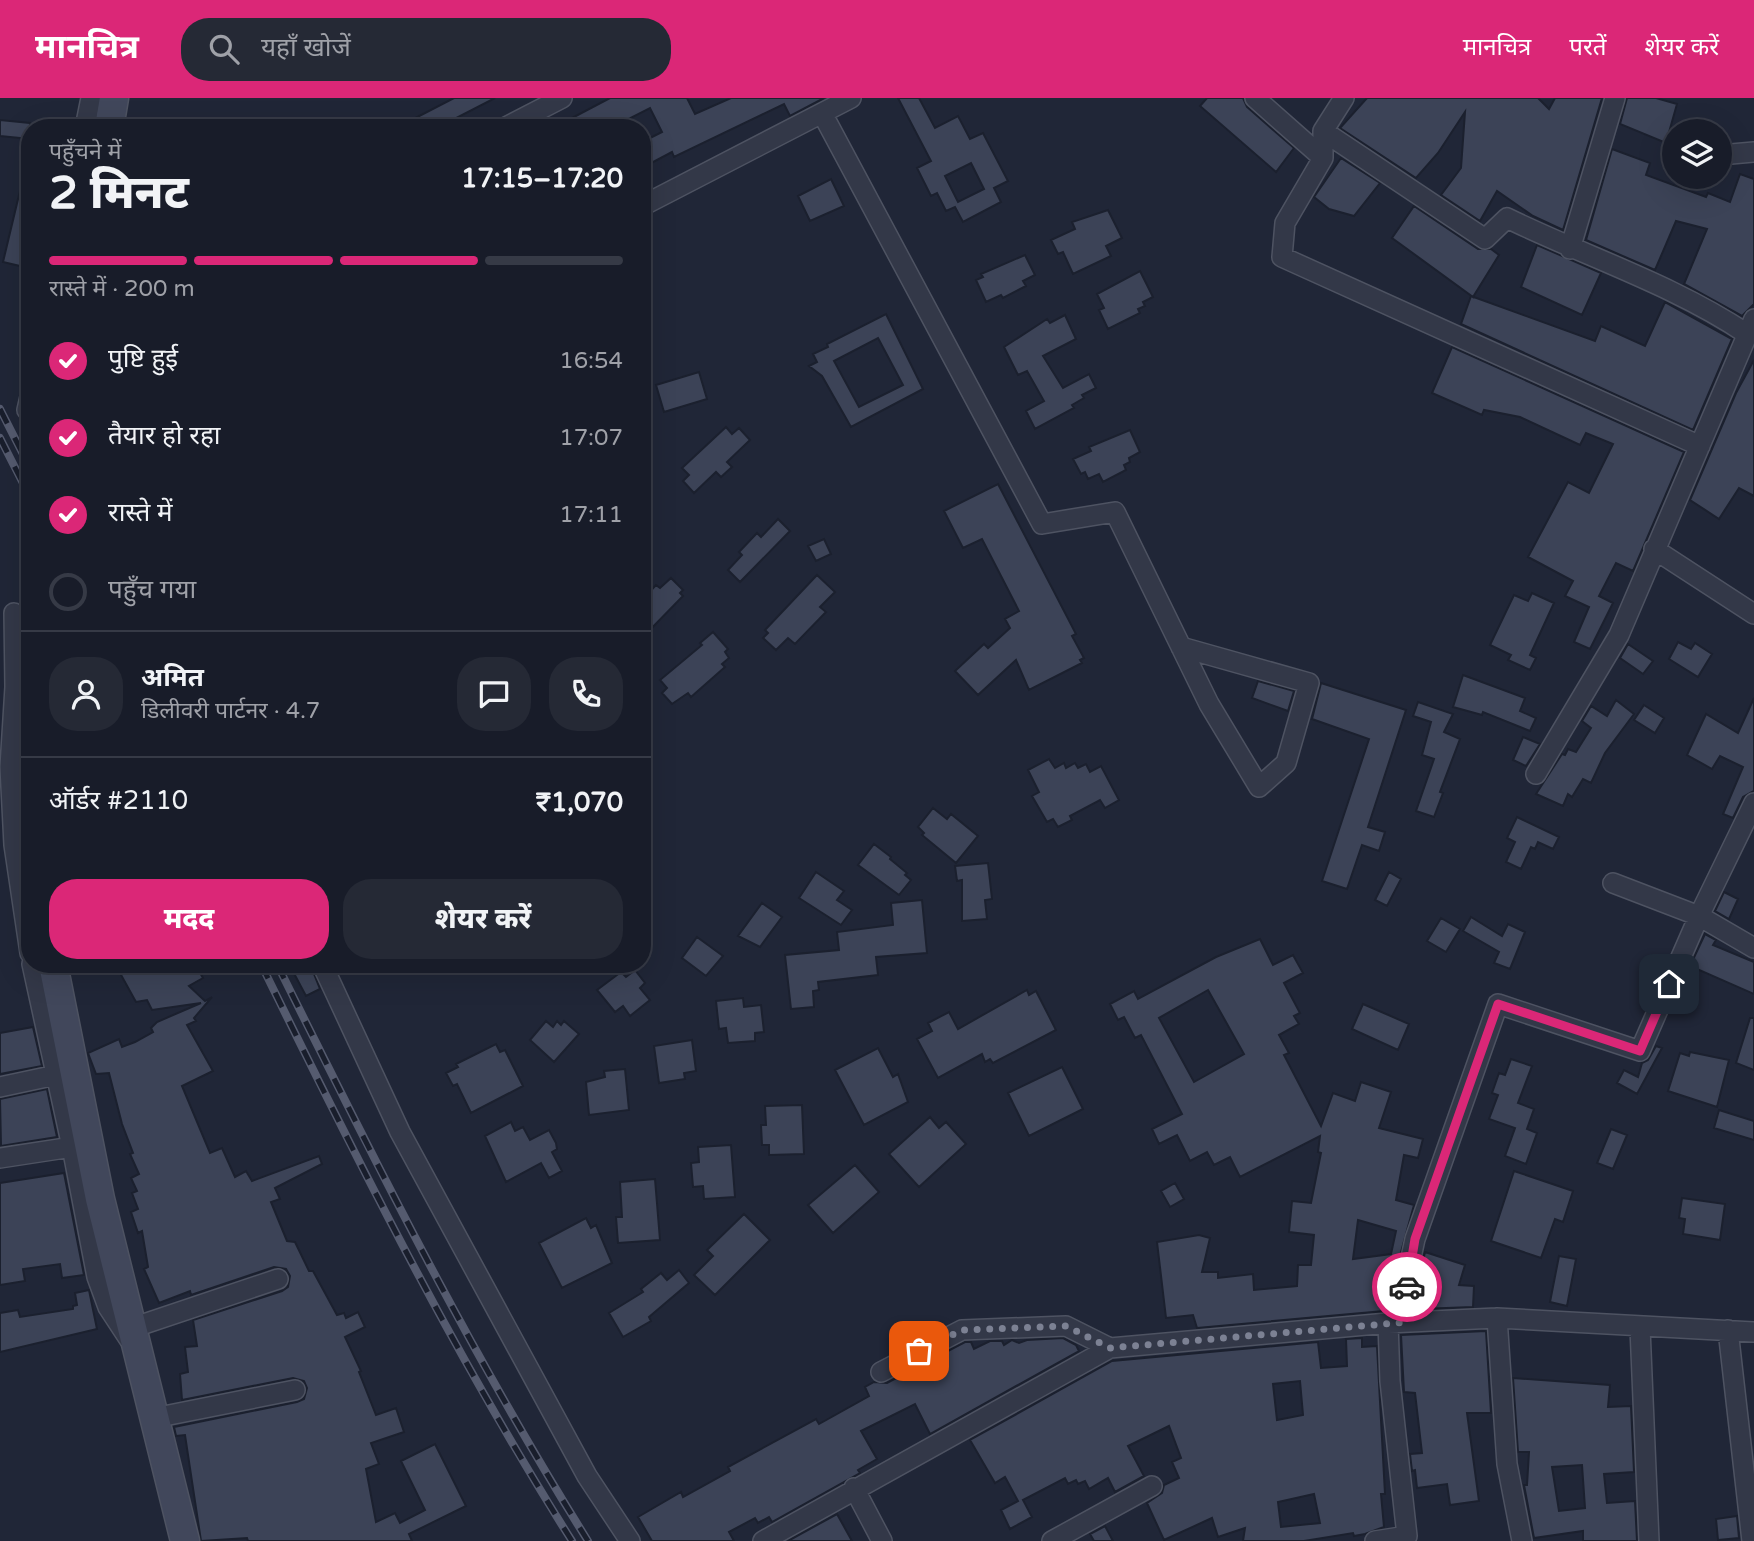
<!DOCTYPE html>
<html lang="hi">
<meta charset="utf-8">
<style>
:root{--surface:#181c29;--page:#252935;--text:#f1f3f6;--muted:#9fa1a8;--line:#363a46;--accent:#db2777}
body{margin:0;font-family:"Varela Round","Noto Sans Devanagari",sans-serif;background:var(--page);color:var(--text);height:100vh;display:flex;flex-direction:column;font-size:26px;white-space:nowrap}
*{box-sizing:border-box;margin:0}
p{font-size:23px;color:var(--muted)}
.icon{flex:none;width:38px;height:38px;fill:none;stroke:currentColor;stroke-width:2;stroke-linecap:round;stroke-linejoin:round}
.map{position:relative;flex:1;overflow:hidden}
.drawer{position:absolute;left:21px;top:21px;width:630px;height:854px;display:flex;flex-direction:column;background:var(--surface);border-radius:28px;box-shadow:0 7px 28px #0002,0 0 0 2px var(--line)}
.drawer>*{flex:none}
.controls{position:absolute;left:1662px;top:21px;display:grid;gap:14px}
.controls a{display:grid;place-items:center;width:70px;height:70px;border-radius:50%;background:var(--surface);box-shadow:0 7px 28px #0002,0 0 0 2px var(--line);font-size:35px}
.pin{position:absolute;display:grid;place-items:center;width:60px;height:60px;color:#fff;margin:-30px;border-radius:14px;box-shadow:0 4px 10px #0006}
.courier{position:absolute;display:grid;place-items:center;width:70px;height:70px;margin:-35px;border:5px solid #db2777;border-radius:50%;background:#fff;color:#222;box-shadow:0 2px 9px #0007}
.headline em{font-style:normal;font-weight:800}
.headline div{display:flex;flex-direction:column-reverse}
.headline{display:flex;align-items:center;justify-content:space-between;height:119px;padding:0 28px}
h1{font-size:46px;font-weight:800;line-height:52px}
.bar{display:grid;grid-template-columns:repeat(4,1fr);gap:10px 7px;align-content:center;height:84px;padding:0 28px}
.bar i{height:9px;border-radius:5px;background:var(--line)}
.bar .on{background:var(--accent)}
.bar p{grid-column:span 4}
.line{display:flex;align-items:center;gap:18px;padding:0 28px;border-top:2px solid var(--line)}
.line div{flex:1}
.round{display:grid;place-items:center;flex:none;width:74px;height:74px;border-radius:28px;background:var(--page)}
ol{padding:0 28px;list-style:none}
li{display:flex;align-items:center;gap:21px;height:77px}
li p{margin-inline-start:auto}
li .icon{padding:7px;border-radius:50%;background:var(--accent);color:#fff;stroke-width:4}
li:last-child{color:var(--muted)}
li i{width:38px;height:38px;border:4px solid var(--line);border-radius:50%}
.cta{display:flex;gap:14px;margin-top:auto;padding:14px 28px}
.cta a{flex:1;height:80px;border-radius:28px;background:var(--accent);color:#fff;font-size:28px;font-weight:800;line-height:80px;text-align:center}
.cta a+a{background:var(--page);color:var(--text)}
header{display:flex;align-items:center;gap:42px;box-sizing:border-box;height:98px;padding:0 35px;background:var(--accent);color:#fff}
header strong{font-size:33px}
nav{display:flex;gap:38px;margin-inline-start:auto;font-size:24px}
.search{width:490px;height:63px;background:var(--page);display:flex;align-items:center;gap:18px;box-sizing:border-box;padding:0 24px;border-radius:28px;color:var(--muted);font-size:26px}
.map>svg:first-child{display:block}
.building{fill:#3c4357;stroke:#1b202e;stroke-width:2;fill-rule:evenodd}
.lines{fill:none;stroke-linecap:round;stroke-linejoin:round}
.street-casing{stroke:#4e5362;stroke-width:22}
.secondary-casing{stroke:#4e5362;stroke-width:31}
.street{stroke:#333848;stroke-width:19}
.secondary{stroke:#41475b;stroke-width:28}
.rail-casing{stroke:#555b6f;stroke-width:8}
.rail{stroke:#191e2c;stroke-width:5;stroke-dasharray:16;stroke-linecap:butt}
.done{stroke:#7c8193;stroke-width:7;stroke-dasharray:0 12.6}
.route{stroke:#db2777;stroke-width:9}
</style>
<header>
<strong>मानचित्र</strong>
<div class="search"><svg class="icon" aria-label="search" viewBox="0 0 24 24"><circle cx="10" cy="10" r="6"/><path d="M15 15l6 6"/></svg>यहाँ खोजें</div>
<nav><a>मानचित्र</a><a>परतें</a><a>शेयर करें</a></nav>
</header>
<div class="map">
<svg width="1754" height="1443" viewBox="0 0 1754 1443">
<rect width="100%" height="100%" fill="#202637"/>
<path class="building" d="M454,0h41l-58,30h-41z
M610,0h77l8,16 36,-16h93l-34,18 -6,-12 -110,53 -2,-5 -30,16v-26l20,-10 -12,-24 -39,20h-58z
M898,0h21l16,30 23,-12 12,23 13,-6 25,48 -14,7 7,14 -38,20 -8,-15 -9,4 -9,-18 -6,3 -14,-28 14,-7zM971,65l13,26 -26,13 -13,-26z
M1207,0h36l4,9 47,41 -18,24 -76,-66z
M1367,0h171l11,11 6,-11h47l-39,132 -30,-14 -36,-25 -17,30 -39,-26 20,-27 4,-56 -27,41 -22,25 -76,-50z
M1627,0h29l21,6 -11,39 -46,-19z
M0,22l30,3v16l-30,-3z
M1612,51l38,14 -4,12 60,22 2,-4 22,9 10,-28 14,5v125l-12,12 -58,-32 23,-55 -31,-8 -21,49 -69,-30z
M1341,60l39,25 -26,33 -25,-7 -15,-12z
M24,76l6,1v69l-4,-1 -6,23 -17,-4z
M831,81l13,27 -34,15 -12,-25z
M1414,108l64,43h13l8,6 -26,42 -81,-59z
M1108,112l14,28 -16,8 5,10 -38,18 -10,-22 -5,2 -7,-14 24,-11 -3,-7z
M1537,147l64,28 -19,42 -61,-28z
M1025,157l10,20 -12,6 3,5 -23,12 -2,-3 -15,7 -10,-22 7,-3 -2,-3z
M1140,173l13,26 -10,5 2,4 -7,3 2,4 -32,16 -9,-19 5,-2 -7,-14z
M1471,198l124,45 6,-15 44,20 20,-44 67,37 -39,91 -232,-106z
M886,216l37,75 -72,38 -29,-51 -13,-10 8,-4 -4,-8 15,-7 -1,-3zM878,240l25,47 -44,22 -25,-46z
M1065,217l11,24 -33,17 20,32 26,-14 7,14 -14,7 2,3 -12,7 2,3 -39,21 -9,-18 18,-10 -17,-30 -9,4 -14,-28 43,-28 3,4z
M1452,249l232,105 -51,119 -17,-8 -17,33 14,7 -23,46 -16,-7 15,-35 -24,-11 8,-15 -45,-24 40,-75 21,11 24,-49 -27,-11 -6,12 -60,-28 -36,-7 -2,5 -50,-22z
M1754,262v136l-15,-8 -20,31 -29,-19 46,-107z
M699,274l8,27 -43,13 -8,-27z
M726,329l6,7 7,-6 11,12 -23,22 5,5 -11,10 -5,-5 -22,21 -11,-12 6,-6 -7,-7z
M1130,332l10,22 -11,6 1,4 -6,3 2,5 -23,12 -4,-8 -11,5 -3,-7 -4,2 -8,-15 18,-8 -2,-4z
M998,386l78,150 -4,2 12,22 -4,2 2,3 -53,27 -13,-30 -38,35 -23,-24 29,-27 4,4 22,-20 -5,-9 14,-8 -37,-72 -19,9 -19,-37z
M778,421l12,12 -50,51 -12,-12 14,-15 -3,-3 18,-19 4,4z
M824,441l7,15 -15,7 -8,-15z
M817,477l18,17 -15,15 6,5 -31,32 -7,-6 -12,12 -13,-12 5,-5 -3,-3z
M671,480l12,12 -3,3 3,3 -41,42v-38l14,-15 4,3z
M1532,495l22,10 -24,52 6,3 -6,12 -22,-10 3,-5 -21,-10 24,-50 14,6z
M713,534l15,17 -3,3 4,6 -7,6 3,3 -34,30 -3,-4 -16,11 -10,-11 5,-5 -7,-8 42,-35 -2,-2z
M1678,544l13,7 4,-6 17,11 -14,23 -29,-18z
M1628,546l25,17 -10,13 -23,-16z
M1463,577l62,23 -5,13 16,7 -6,13 -47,-19 -1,3 -29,-8z
M1258,583l36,10 -6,20 -36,-13z
M1321,585l85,27 -38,117 17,5 -6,19 -17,-6 -15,44 -25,-8 47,-142 -57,-20z
M1754,600v93l-11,6 -10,21 -10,-4 20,-47 -23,-11 -8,13 -25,-14 19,-41 32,19z
M1616,602l18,14 -29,39 -14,30 -8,-4 -11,18 -4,-3 -5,12 -27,-12 26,-40 3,1 3,-6 8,3 15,-24 -9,-7 9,-15 16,10z
M1418,604l35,12 -9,18 16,7 -20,53 3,1 -9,24 -18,-6 18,-52 -12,-4 9,-33 -18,-6z
M1644,607l20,13 -9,15 -21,-13z
M1523,639l17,7 -14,22 -13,-6z
M1049,661l6,9 9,-5 2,5 9,-5 3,5 8,-4 4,8 11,-6 18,34 -14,8 -5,-8 -30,16 2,4 -14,7 -5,-8 -6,3 -15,-26 7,-4 -11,-22z
M933,710l14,11 4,-5 27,22 -22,27 -34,-28 2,-2 -6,-6z
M1517,719l42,20 -6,12 -15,-7 -3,7 -4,-2 -10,22 -15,-7 9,-20 -8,-4z
M874,746l17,13 -1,2 17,14 -2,2 6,5 -12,15 -41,-30z
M988,765l4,36 -7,1 2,19 -25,2v-41l-5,1 -2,-15z
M816,774l28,19 -7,9 15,10 -11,15 -42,-27z
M1389,774l12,7 -14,27 -12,-6z
M1724,794l14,7 -9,20 -14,-8z
M922,802l5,53 -51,4 2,18 -60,7 1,8 -6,1 1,16 -23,2 -6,-54 54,-5 -2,-18 56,-7 -2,-22z
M762,805l20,14 -22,30 -22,-11z
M1471,819l31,19 6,-12 17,8 -15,37 -16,-6 5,-11 -36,-21z
M1441,820l19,11 -14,23 -19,-11z
M1705,836l11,6 -3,5 41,17v32l-64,-28z
M697,839l26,19 -17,20 -24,-18z
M1260,841l13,26 20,-10 10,18 -19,10 16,30 -6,3 5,8 -20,11 10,18 -5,2 37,71 12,-33 22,8 6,-19 30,10 -12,36 44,11 -5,19 -14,-3 -8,45 18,5 -19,69v36l-198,18 -4,-13 -27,3 -9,-76 42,-7 11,3 -8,34h16v6l35,-4 1,16 43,-4 1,-21h13l3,-30 -25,-3 3,-31 19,2 10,-50 -3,-1 2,-16 -80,41 -10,-20 -16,8 -7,-13 -17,9 -13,-26 -18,9 -7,-15 30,-15 -41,-79 -6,3 -11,-21 -6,3 -8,-16 24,-13 4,8 78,-42zM1208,892l36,64 -50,28 -35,-64zM1358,1122l38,11 -5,23 -38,5z
M115,866h80l8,14 -14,8 16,15 7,-4 -18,21 2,3 -9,4 26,46 -31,15 28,67 12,-5 13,29 11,-6 6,10 67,-25 3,8 -47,24 5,11 -9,3 16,39 8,1 14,29h4l24,44 7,-2 2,5 12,-6 7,15 -20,10 16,34 -2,1 17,43 20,-7 8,24 -33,11 8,21 -13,5 10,53 19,-9 5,10 25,-13 -24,-49 34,-17 31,62 -57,28 3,7h-164l-1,-3 -46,3 -16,-106 -9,1 -2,-9 123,-25 7,-3 3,-11 -3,-7 -11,-3 -111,22 -2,-26 8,-2 -3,-25 12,-1 -4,-26 89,-29 6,-4 2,-11 -4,-7 -12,-2 -83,28 -1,-4 -31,12 -15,-34 4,-2 -6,-36 -4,2 -7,-21 7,-3 -6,-16 5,-2 -6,-13 8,-4 -9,-20 3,-1 -11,-29 -13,-51 -13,1 -8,-21 31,-14 3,8 13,-5 18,-10 -2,-4 6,-6 44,-19 -49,7 -5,-10 -11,2z
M289,866h21l10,25 -14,7z
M635,872l10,13 -5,5 10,12 -20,16 -7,-10 -8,6 -18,-22 24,-18 5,5z
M1027,892l2,5 7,-4 20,39 -63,33 -3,-4 -5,3 -3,-8 -44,24 -21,-39 15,-8 -4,-8 21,-11 9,17z
M743,900l1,9 17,-2 3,27 -9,1v8l-27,2 -2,-15 -7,1 -3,-28z
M1363,906l46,20 -11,26 -46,-21z
M1750,920h4v52l-18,-7z
M546,923l7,6 4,-6 4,4 3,-4 15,13 -25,28 -24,-22z
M33,929l9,39 -42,8v-41z
M692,942l4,31 -12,2 1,6 -26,4 -5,-37z
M496,946l4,8 5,-2 18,36 -52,27 -14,-29 -4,2 -7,-13 12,-6 -2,-3z
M1656,948l6,2 -25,46 -20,-11 7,-13 14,7 4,-14 6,-3z
M878,950l15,29 5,-3 10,28 -44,23 -29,-55z
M1690,954l39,8 -12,47 -49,-16 12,-38 9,3z
M1511,961l21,7 -14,37 16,6 -7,20 10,4 -11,31 -21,-8 10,-28 -26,-9 9,-24 -6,-2 7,-20 6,2z
M1062,969l21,42 -54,27 -21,-43z
M625,971l4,41 -40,5 -3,-33 19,-5 -1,-6z
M47,991l10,48 -56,9 -1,-47z
M802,1007l2,49 -35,1v-10h-7l-1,-20h5l-1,-19z
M1719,1012l35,11v19l-40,-12z
M930,1019l9,11 7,-6 20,22 -47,43 -30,-33z
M511,1024l4,9 8,-4 7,13 19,-10 7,13 1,6 -5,3 10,19 -13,7 -8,-15 -35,19 -21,-46z
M1611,1031l16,6 -14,34 -16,-6z
M731,1047l4,52 -31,2 -1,-13 -10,1 -2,-24 8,-1 -1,-15z
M855,1067l24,27 -46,41 -25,-28z
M1514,1073l59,20 -10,31 -8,-3 -14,39 -50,-17z
M64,1075l20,102 -22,3 -2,-14 -37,5 2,12 -25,4v-102z
M655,1081l5,61 -42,3 -2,-26h6l-2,-35z
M1175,1085l9,16 -14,8 -9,-16z
M1682,1100l43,6 -5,36 -37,-6 2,-15 -6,-1z
M744,1116l26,26 -55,55 -21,-20 19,-19 -6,-6z
M586,1120l5,10 5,-3 16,38 -50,25 -23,-45z
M1425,1154l40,13 -6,20 15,1 -1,21 -54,2v-32z
M1559,1158l17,3 -9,47 -17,-4z
M679,1172l10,13 -40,34 2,4 -28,16 -14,-24 34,-21 -2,-3 20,-16 6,7z
M89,1192l8,39 -97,23v-39l18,-3 2,7 53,-8v-3l4,-1 -2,-12z
M1486,1233l5,82h-24l12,88 -29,4 -3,-21 -30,4 -2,-18 -3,1 -2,-17 12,-1 -7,-60 -11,-1 -3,-57z
M1063,1240l13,7 3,6 -149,83 -15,-30 -54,27 16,28 -19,11 2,3 -88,49 -3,-5 -11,6 -3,-5 -26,14 5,9h-82l-14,-24 43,-25 2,5 47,-26 -2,-4 88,-48 3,5 50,-28 -4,-9 9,-5 13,1 78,-41h6l3,7 16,-8h12l2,4 8,-5 7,3 8,-3z
M1362,1240v9l15,-1 8,148h-4l3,33 -19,7 -11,2 -1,-3 -49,8h-61l2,-13 -27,9 -6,-19 -48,22 -17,-37 15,-10 2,-8 15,-7 -7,-16 9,-4 -12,-32 -41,20 16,30 -29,16 -7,-14 -19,11 -4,-8 -7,3 -2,-4 -8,4 -3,-6 -42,22 9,17 -22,12 -9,-19 17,-9 -13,-24 -10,6 -25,-43 142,-79 206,-19 3,26 26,-2 -1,-27zM1300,1283l3,34 -26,5 -4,-36zM1314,1396l6,29 -39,4 -3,-25z
M1513,1280l97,7 -2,22 23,-1 3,66 -30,2 3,29 28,-2 2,40h-54v-10l-49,7 -10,-53h3l2,-33h-11zM1582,1367l3,43 -26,3 -7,-44z
M837,1416l15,27h-64z
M1737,1418l2,22 -21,2 -2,-21z
M1105,1428l8,15h-19l-4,-7z"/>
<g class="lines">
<g class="street-casing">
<path id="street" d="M1255,0l68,60
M1344,0l-21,33v27l-38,65 -3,34 418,189
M822,15l220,411 73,-12 94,192 50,83 27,-24 23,-80 -128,-36
M85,30l6,-30
M504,30l58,-30
M1323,33l162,108 22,-21c80,39 167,67 240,116
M1720,57l34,-3
M642,108l209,-108
M1570,151l45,-151
M30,299l-3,13 3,4
M1654,451l100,65
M14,515l1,74 -5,80 4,78 16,108
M1536,676l83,-139 135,-316
M1613,785l86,33 55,32
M32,866l40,183 25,130 11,30 21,32
M322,866l78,168 187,344 43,65
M0,989l56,-12
M0,1060l72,-11
M1497,1220l10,146 15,77
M1407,1224v-46l8,-37 83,-235 142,47 59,-135 55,-113
M132,1230l146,-49
M1640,1230l9,213
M1728,1232l24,211
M881,1274l81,-42 104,-4 44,22
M154,1320l141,-28
M854,1390l28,53
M763,1443l347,-193 278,-25 109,-5 257,14
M1052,1443l100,-55
M1375,1443l32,-5 -17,-155 -2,-58"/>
</g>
<g class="secondary-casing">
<path id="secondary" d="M109,30l5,-30
M53,866l47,235 85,342"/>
</g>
<use href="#street" class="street"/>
<use href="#secondary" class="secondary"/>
<g class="rail-casing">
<path id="rail" d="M0,311l30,59
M0,340l30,59
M261,866c96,196 194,392 311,577
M277,866c97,196 195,392 311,577"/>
</g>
<use href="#rail" class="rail"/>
</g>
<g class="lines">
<path class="done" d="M919,1253l43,-21 104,-4 44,22 297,-26v-35"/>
<path class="route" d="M1407,1189l8,-48 83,-235 142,47 29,-67"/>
</g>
</svg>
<div class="controls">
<a><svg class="icon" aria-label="layers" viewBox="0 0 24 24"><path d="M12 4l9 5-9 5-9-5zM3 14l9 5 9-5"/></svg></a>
</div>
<div class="pin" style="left:919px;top:1253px;background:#ea580c"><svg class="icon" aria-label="bag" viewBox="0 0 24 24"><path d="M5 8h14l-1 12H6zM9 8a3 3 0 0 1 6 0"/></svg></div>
<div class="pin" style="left:1669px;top:886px;background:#1f2937"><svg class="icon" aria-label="home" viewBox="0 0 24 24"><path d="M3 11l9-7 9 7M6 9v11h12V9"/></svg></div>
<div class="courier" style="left:1407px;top:1189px"><svg class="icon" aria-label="car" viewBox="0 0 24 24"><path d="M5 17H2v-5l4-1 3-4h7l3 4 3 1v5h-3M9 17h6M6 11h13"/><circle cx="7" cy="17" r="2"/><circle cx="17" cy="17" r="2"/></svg></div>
<section class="drawer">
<div class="headline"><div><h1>2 मिनट</h1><p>पहुँचने में</p></div><em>17:15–17:20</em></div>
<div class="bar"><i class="on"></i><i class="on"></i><i class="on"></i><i></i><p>रास्ते में · 200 m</p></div>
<ol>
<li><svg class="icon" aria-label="check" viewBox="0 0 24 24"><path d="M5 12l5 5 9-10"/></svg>पुष्टि हुई<p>16:54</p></li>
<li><svg class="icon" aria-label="check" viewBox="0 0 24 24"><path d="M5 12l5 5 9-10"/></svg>तैयार हो रहा<p>17:07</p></li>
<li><svg class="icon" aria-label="check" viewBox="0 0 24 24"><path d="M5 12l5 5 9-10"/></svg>रास्ते में<p>17:11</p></li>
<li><i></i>पहुँच गया</li>
</ol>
<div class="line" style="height:126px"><a class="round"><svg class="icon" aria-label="person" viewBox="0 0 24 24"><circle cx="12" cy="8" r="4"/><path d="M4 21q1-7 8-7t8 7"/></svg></a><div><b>अमित</b><p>डिलीवरी पार्टनर · 4.7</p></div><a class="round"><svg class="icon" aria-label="chat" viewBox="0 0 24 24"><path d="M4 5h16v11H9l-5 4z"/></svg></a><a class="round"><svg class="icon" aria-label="phone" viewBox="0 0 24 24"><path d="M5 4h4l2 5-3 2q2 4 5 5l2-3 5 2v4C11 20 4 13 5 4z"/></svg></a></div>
<div class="line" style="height:91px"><div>ऑर्डर #2110</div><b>₹1,070</b></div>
<div class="cta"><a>मदद</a><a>शेयर करें</a></div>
</section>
</div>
